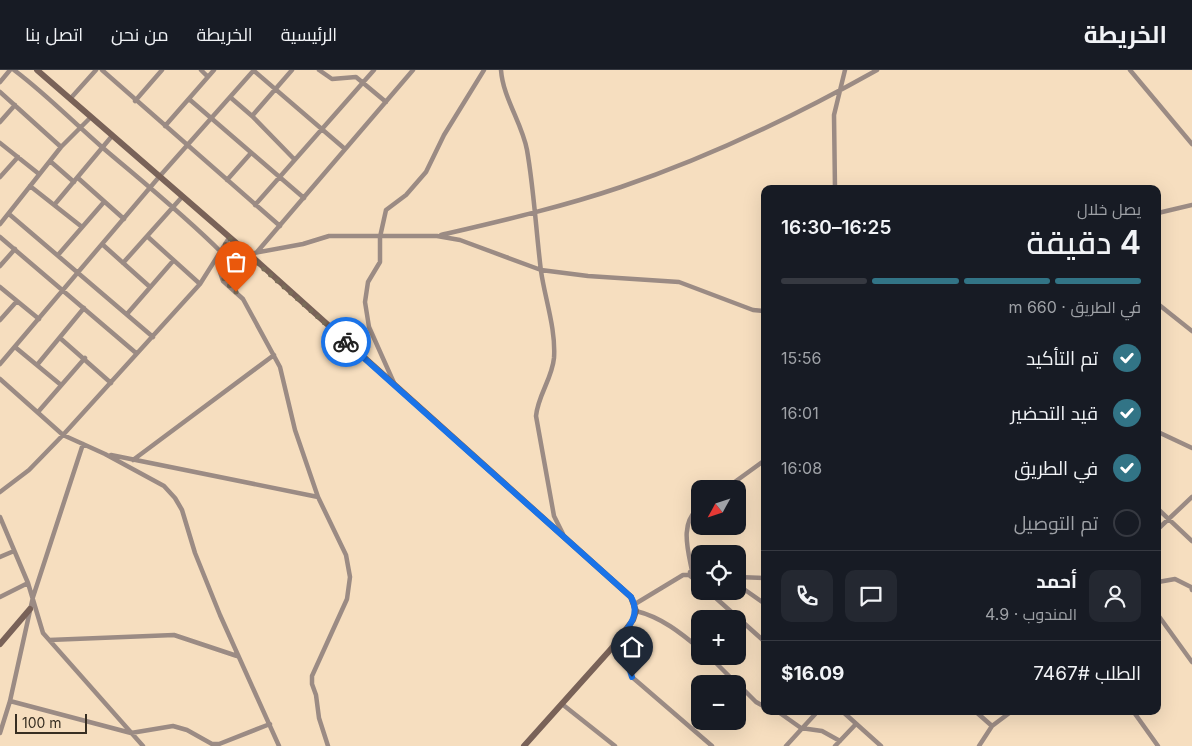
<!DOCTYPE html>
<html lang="ar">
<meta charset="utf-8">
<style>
:root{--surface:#171b24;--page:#242831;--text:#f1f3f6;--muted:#9ea1a6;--line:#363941;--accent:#327486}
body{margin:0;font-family:Inter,Cairo,sans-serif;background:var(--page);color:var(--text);direction:rtl;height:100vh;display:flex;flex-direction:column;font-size:19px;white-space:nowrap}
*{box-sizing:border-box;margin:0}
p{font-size:16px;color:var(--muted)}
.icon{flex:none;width:28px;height:28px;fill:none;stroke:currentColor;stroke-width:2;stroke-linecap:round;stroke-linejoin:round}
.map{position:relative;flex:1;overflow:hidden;direction:ltr}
.drawer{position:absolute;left:761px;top:115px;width:400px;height:530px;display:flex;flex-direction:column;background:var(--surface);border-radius:10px;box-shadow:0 5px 20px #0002;direction:rtl}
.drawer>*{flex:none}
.needle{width:32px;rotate:230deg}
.controls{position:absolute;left:691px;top:410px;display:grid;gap:10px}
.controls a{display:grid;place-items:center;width:55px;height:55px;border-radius:10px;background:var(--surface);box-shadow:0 5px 20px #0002;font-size:25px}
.scale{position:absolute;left:15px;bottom:12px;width:72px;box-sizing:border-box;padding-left:5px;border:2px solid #372e22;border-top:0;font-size:14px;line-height:18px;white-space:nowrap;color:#372e22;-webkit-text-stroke:4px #f6debf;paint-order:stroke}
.pin{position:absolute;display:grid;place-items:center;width:42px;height:42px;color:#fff;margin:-51px -21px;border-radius:50% 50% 50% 0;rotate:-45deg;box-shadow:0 0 5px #0007}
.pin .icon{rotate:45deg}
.courier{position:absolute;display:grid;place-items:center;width:50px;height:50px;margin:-25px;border:4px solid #1a73e8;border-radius:50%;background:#fff;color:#222;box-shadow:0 1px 6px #0007}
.head em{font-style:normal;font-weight:600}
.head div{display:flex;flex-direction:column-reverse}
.head{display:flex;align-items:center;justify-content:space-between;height:85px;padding:0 20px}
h1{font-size:32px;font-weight:600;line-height:38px}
.bar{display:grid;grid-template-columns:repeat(4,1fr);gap:8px 5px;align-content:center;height:60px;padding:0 20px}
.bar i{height:6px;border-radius:4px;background:var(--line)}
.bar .selected{background:var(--accent)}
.bar p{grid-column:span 4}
.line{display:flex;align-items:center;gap:12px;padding:0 20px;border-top:1px solid var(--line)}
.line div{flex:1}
.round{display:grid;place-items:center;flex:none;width:52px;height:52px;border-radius:10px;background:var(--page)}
ol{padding:0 20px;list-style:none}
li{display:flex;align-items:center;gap:15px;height:55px}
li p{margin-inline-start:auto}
li .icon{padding:5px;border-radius:50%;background:var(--accent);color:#fff;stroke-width:4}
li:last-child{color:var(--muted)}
li i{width:28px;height:28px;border:2px solid var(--line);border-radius:50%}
header{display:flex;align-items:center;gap:30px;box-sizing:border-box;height:70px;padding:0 25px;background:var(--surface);border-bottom:1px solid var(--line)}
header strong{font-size:24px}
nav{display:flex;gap:28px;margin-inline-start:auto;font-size:18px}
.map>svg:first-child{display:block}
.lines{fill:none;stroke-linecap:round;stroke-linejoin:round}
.street{stroke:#9b8b84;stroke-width:4.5}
.secondary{stroke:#796258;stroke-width:6}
.done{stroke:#7a6c59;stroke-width:5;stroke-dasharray:0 9}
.route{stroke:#1a73e8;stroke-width:6}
</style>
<header>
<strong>الخريطة</strong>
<nav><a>الرئيسية</a><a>الخريطة</a><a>من نحن</a><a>اتصل بنا</a></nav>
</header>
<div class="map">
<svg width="1192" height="676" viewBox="0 0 1192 676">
<rect width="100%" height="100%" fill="#f6debf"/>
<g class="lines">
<path class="street" d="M14,0c32,24 59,52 89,78 40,34 81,67 118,104l-1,20 3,9 20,18 37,68 15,63 23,67 28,58 4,22 -3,22 -35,77v8l4,11 3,23 9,28
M102,0l178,156
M201,0l7,7
M253,0l92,79
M319,0l13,9 24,-2 30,25
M501,0c2,28 21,53 26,80 7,40 9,81 14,121 4,28 15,58 13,87 -2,21 -16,37 -18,58l18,100 9,18
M1130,0l62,74
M0,12l10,-12
M0,22l61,55
M230,27l22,19 42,43
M70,29l26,-29
M189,29l115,99
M135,31l27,-31
M252,46l40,-46
M0,52l15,-17
M165,56l49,-56
M0,73l39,31
M50,91l24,21
M0,107l18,-20
M78,108l46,41
M227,110l24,-27
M30,116l52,41
M835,119l-1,-74 11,-45
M55,134l57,-68
M255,135l119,-135
M1158,143l34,-8
M9,144l144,123
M0,154l61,-77 30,-30
M441,165c60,-14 121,-28 180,-48 89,-30 174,-71 256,-117
M0,167l136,116
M148,167l52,47
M102,174l48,43
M257,182l156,-182
M249,184l54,-10 26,-8h108l23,4 81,30 47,6 91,6 74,28 12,1
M58,185l46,-53
M123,193l59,-66
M0,196l15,-17
M0,217l39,32
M1158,234l34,27
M127,244l46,-53
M0,250l17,-19
M60,268l51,45
M15,277l46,38
M0,294l159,-187 95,-107
M37,295l47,-57
M0,309l63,56 137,-151 29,-46
M394,313l-25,-56 -4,-25 3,-20 12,-20v-25l6,-27 20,-15 20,-23 18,-37 40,-65
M38,342l47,-54
M1158,362l34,16
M111,385l207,42
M133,390l141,-105
M725,419l40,-29
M0,422l29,-22 34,-35 42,19 59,32 11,12 7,12 13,43 25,62 59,131
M1158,439l34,32
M0,447l28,66 15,50 100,113
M1158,459l34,-32
M0,487l14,-6
M692,501c-4,-21 -13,-49 8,-64
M690,502l10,-2
M738,507l27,1
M1158,512l17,-3 16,8 1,3
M738,515l27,19
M708,521l57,51
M0,527l28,-14
M635,534l48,-29h6l11,9
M636,541c25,6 45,22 64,38
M1158,545l34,47
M49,570l125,-5 63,21
M615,575l11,13 6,19 80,69
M709,586l28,28
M738,614l18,18 9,5
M10,631l121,32 42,-7 14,4 25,14h7l51,-20
M562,634l53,42
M777,641l24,17 21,3 18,10
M842,641l39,35
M975,641l17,15
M1133,641l25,35
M0,663l10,-32 23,-104 50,-153
M786,676l32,-35
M835,676l21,-22
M979,676l13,-20 20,-15"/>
<path class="secondary" d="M37,0l212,184 382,343 5,14 -3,9 -22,29 -87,97
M0,574l30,-35"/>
</g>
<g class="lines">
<path class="done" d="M236,222c-21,-18 -20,-31 -7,-54l117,104"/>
<path class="route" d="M346,272l285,255c11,19 -5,33 -16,48l11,13 6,19"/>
</g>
</svg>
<div class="controls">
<a><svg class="needle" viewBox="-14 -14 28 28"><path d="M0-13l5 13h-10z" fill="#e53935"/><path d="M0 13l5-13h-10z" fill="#9ea1a6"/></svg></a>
<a><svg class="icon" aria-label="locate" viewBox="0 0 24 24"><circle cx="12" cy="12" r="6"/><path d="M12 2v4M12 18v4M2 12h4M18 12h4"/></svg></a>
<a>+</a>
<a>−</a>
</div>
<div class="scale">100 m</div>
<div class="pin" style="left:236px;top:222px;background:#ea580c"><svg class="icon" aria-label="bag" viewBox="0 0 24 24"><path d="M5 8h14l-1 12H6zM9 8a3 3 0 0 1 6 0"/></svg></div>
<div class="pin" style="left:632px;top:607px;background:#1f2937"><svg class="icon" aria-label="home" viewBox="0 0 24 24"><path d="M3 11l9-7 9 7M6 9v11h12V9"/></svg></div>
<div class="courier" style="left:346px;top:272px"><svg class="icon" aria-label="bike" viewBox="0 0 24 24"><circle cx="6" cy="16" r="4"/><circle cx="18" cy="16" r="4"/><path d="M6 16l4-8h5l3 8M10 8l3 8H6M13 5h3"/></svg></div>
<section class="drawer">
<div class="head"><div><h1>4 دقيقة</h1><p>يصل خلال</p></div><em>16:25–16:30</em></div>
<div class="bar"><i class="selected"></i><i class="selected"></i><i class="selected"></i><i></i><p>في الطريق · 660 m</p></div>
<ol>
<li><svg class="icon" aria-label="check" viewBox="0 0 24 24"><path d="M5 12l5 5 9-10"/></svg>تم التأكيد<p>15:56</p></li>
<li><svg class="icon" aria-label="check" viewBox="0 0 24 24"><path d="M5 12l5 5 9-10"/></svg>قيد التحضير<p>16:01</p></li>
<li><svg class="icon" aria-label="check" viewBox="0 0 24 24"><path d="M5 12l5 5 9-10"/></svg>في الطريق<p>16:08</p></li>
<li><i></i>تم التوصيل</li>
</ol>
<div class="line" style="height:90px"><a class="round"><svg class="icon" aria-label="person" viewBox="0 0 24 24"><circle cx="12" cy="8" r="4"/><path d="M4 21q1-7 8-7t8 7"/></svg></a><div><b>أحمد</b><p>المندوب · 4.9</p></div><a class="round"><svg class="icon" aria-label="chat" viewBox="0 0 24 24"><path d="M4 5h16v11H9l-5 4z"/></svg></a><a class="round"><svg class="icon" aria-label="phone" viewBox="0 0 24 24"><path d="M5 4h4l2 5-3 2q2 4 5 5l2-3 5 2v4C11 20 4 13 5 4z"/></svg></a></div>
<div class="line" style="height:65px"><div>الطلب #7467</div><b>$16.09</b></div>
</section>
</div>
